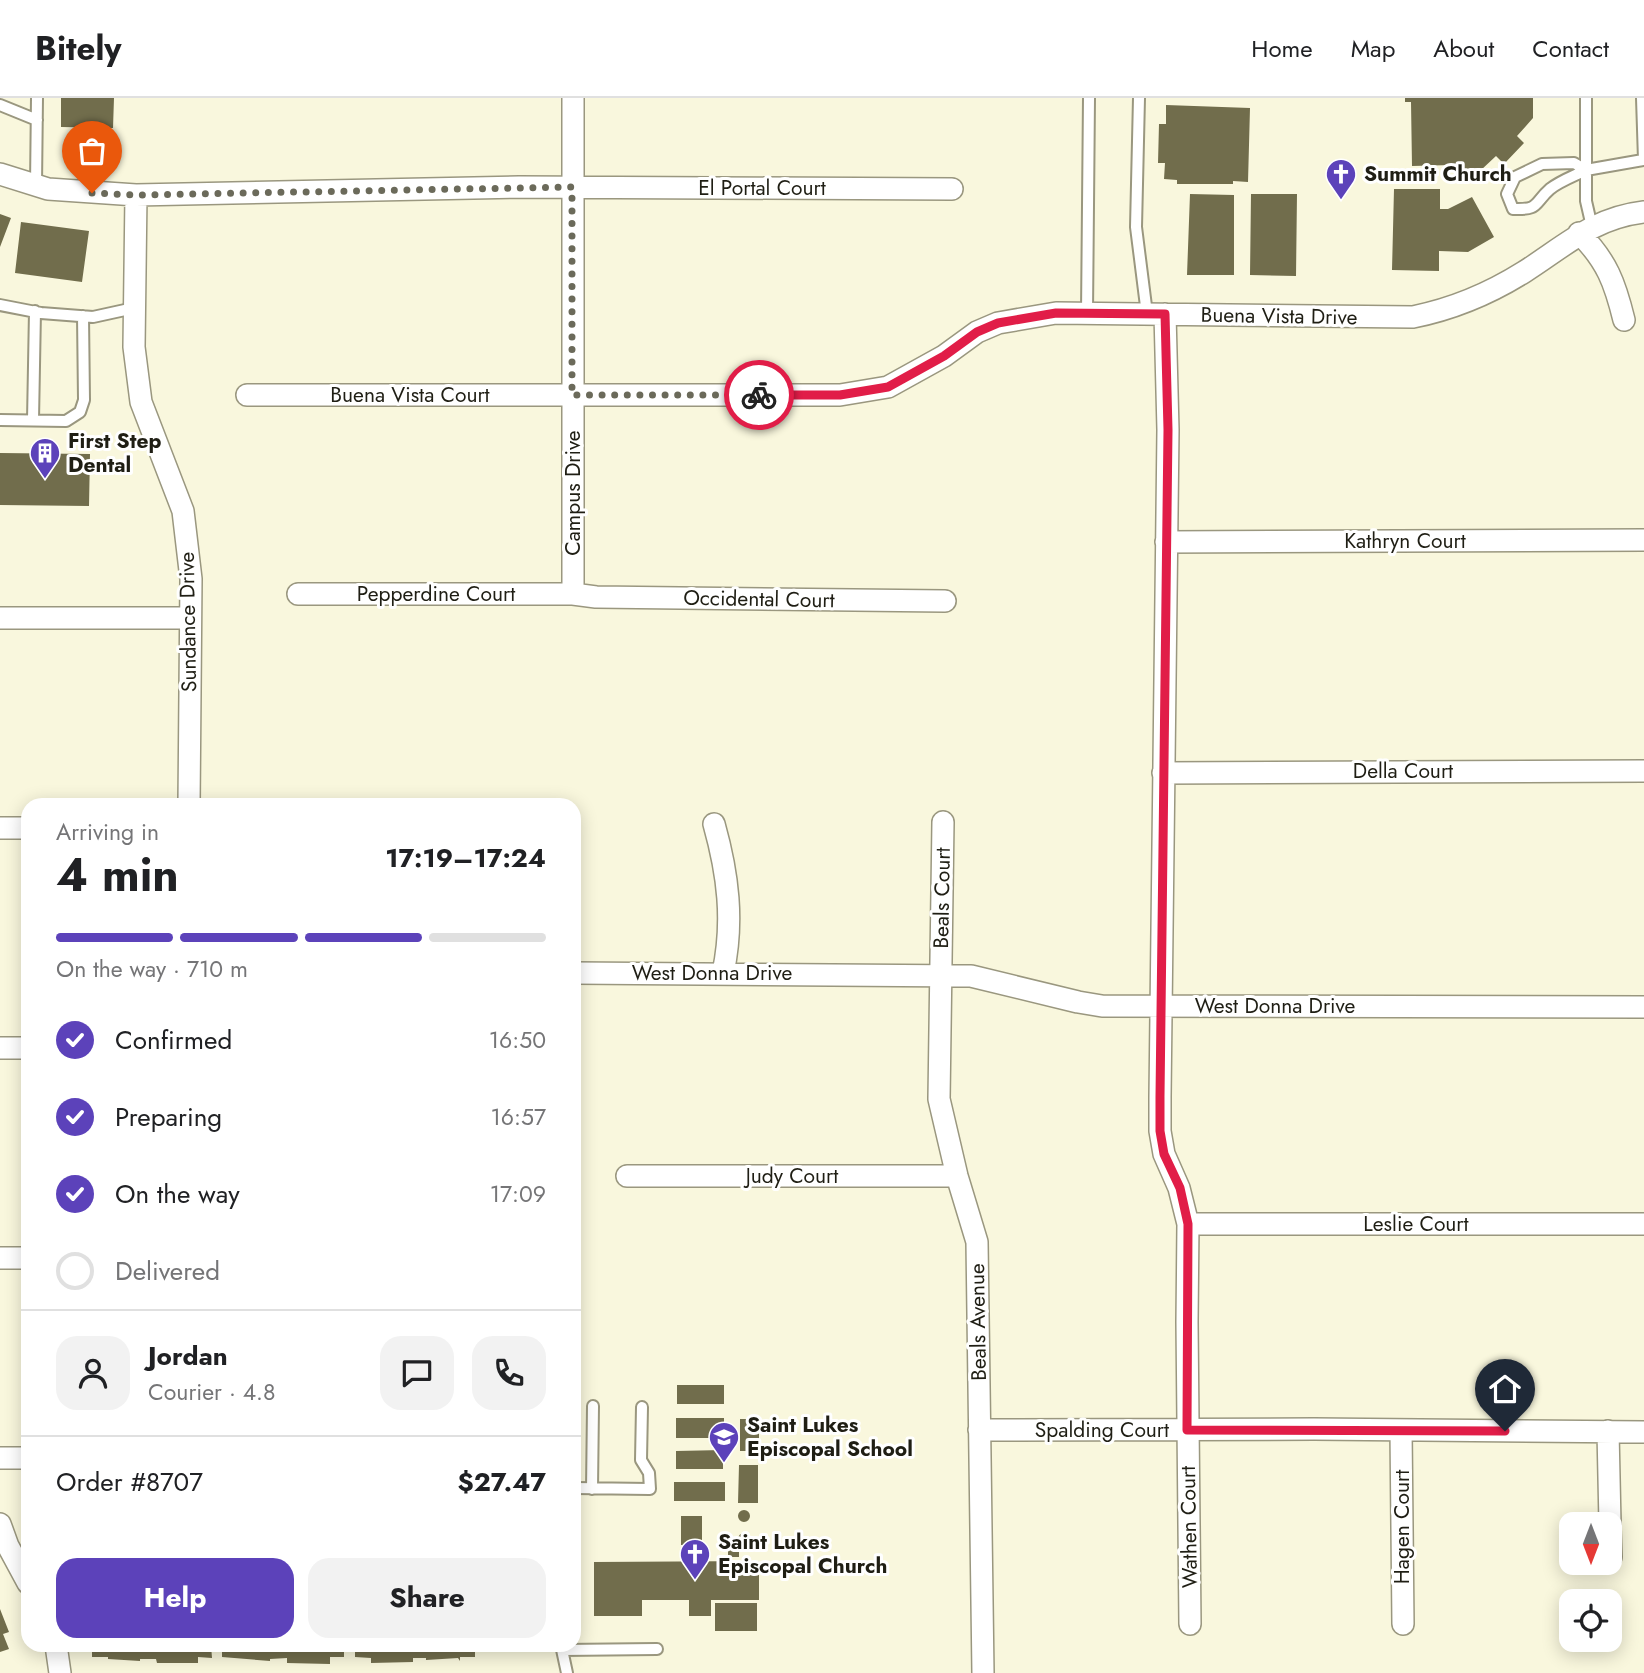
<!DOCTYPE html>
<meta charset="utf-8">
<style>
:root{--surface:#fff;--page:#f2f2f2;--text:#202124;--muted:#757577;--line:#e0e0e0;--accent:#5c42ba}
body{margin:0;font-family:Jost,sans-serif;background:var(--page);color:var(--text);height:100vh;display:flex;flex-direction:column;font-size:26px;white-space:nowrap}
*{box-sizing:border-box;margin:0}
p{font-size:23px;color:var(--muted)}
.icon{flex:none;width:38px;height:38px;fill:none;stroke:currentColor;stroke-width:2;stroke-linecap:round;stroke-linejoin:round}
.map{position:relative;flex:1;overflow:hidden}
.sheet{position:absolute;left:21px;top:700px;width:560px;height:854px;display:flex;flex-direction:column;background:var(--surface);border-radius:21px;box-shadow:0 4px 18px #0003}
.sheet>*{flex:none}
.needle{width:46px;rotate:180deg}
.fabs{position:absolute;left:1559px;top:1414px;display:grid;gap:14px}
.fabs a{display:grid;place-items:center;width:63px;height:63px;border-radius:14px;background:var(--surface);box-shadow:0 4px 18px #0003;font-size:35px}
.pin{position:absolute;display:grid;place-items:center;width:60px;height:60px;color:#fff;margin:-72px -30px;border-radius:50% 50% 50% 0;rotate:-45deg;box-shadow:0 0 7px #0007}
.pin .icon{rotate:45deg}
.courier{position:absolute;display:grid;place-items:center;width:70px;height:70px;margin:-35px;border:5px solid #e11d48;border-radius:50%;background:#fff;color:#222;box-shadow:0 2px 9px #0007}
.head em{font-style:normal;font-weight:700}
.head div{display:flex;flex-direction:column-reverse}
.head{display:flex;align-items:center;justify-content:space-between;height:119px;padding:0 35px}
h1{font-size:46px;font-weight:700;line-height:52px}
.bar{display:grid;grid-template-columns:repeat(4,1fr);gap:10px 7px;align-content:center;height:84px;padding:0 35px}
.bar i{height:9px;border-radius:5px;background:var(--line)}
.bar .active{background:var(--accent)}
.bar p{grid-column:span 4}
.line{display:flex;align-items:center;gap:18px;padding:0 35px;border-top:2px solid var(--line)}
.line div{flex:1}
.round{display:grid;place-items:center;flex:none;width:74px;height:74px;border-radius:21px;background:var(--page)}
ol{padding:0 35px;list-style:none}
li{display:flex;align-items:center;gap:21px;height:77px}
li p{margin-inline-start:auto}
li .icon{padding:7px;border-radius:50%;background:var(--accent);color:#fff;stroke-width:4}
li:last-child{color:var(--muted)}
li i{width:38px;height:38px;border:4px solid var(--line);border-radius:50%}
.primary-button{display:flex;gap:14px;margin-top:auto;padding:14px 35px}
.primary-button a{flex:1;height:80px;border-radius:21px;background:var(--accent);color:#fff;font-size:28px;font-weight:700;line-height:80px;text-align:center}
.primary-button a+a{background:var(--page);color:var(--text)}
header{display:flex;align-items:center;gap:42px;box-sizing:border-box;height:98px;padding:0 35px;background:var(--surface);border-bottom:2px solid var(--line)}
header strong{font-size:33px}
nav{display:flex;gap:38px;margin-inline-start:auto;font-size:24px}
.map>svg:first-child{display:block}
.building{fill:#716d4c}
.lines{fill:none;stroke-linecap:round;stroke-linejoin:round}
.service-casing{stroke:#9a977f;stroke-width:14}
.minor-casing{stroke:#9a977f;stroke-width:24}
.service{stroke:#fff;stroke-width:10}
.minor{stroke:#fff;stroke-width:21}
.done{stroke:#6b6a5a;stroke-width:7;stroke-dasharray:0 12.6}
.route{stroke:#e11d48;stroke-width:9}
.labels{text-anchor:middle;stroke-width:6;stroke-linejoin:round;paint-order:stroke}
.poi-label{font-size:21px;font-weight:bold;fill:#1f1e14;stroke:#fff;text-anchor:start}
.street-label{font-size:21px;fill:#1f1e14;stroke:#fff}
</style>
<header>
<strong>Bitely</strong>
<nav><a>Home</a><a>Map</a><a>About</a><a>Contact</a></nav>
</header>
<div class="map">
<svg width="1644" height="1575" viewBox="0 0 1644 1575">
<rect width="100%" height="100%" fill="#f9f7dd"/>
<path class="building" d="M61,0h53l-1,30 -52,-1z
M1405,0h128v20l-16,18 7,7 -20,21 -8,-8 -16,15 -28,1v-7l-40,1 -1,-64h-6z
M1166,7l84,3 -2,74 -15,-1v3h-56v-4l-13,-1 1,-16h-7l1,-39h7z
M1394,91h46v20h8l24,-12 22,40 -26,15 -29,-1v20l-47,-1z
M1190,96l44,1v80h-47z
M1251,96h46l-1,82 -46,-1z
M0,116l11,4 -11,29z
M21,124l68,9 -7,51 -67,-9z
M0,355l90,1 -1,52 -89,-1z
M677,1287h47v19h-47z
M676,1320h48v20h-48z
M740,1321h19v32h-19z
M723,1352v19h-47v-18z
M739,1367h19v38h-20z
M674,1384h51v19h-51z
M738 1418a6 6 0 1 1 12 0a6 6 0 1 1-12 0Z
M681,1418h21v29h-21z
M738 1441a6 6 0 1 1 12 0a6 6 0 1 1-12 0Z
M728,1449h11v10h-11z
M759,1463v39h-48v16h-22v-16h-47v16h-48v-54z
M715,1505h42v28h-42z
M0,1511l9,23 -6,2 6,15 -9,3z
M92,1547h119l1,13 -14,-1v6h-41l-1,-4h-16v2l-32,-2v-2h-16z
M222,1547h122v12h-14v7l-43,-1v-5l-17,1v2l-48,-4z
M355,1547h120v12h-15v4l-2,-3 -32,2v-2h-13v4l-42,1v-5l-16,-1z"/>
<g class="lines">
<g class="service-casing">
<path id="service" d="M1139,0l-3,129 11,87
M1586,0v72l57,-10
M1642,0l2,62
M0,7l37,15
M1574,65l12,7c-12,6 -26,11 -36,19 -17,15 -10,21 -37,20l-6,-15 8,-17 27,-13z
M1586,72v31l6,26
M36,87l1,-87
M0,207l41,8 52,4 41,-9
M1087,215l2,-215
M0,322l66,1 14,-9 4,-12 -1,-84
M33,322l2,-109
M574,1390l76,1 -1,-16 -8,-13 1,-53
M592,1391l1,-83
M561,1547l6,28
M562,1552l95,-1"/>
</g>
<g class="minor-casing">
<path id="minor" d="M573,0v496
M0,76l48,15 88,6 383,-8 433,2
M136,97l-2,152 7,55 42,109 8,68 -2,226
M1579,135c28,28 36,50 45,87
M1165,216l3,116 -8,667v34l4,23 15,34 9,36 -1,98 3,302
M247,297h593l48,-8 56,-31 33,-24 21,-9 58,-10 357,4c40,-8 76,-23 111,-45 41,-26 69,-54 120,-60
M1166,444l478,-2
M298,496h275l23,3 349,4
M0,520h190
M1163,675l481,-2
M943,724l-4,277 18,77 20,66 6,431
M714,726c14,50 20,97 9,149
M0,730h28
M574,875l397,3 107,26 24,4 542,1
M0,950h28
M627,1078h330
M1188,1126h456
M0,1160h28
M979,1332l335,-1 330,3
M1401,1332l2,194
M1608,1333l2,93
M0,1360h28
M0,1426l8,22 20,37
M1610,1431l1,28
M56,1547l4,28"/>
</g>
<use href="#service" class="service"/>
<use href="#minor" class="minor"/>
</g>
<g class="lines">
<path class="done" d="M92,95l44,2 436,-8v208h187"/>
<path class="route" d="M759,297h81l48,-8 56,-31 33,-24 21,-9 58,-10 109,1 3,116 -8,667v34l4,23 16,34 8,36 -1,206 318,1"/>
</g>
<defs>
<g id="church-pin" transform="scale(1.575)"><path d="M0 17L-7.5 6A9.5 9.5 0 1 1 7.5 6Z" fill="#5c42ba" stroke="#fff"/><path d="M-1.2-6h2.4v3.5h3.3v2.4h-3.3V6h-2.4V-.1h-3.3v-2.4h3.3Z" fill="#fff"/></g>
<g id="building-pin" transform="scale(1.575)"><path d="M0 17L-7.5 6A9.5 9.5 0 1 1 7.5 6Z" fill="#5c42ba" stroke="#fff"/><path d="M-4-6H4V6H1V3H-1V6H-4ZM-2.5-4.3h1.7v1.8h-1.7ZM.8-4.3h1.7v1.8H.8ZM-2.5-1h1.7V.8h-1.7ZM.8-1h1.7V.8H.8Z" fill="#fff"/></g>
<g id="school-pin" transform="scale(1.575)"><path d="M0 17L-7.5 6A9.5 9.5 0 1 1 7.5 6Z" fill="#5c42ba" stroke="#fff"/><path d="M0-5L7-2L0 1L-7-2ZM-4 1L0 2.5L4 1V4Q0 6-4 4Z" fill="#fff"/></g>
</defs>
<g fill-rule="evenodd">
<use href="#church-pin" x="1341" y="76"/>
<use href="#building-pin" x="45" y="355"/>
<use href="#school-pin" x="724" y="1339"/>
<use href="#church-pin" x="695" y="1456"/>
</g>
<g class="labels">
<g class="poi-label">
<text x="1364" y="83">Summit Church</text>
<text x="68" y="350">First Step<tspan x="68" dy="24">Dental</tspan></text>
<text x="747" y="1334">Saint Lukes<tspan x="747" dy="24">Episcopal School</tspan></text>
<text x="718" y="1451">Saint Lukes<tspan x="718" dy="24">Episcopal Church</tspan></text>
</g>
<g class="street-label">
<text x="762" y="97">El Portal Court</text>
<text transform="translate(1279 218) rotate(1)" y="7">Buena Vista Drive</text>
<text x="410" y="304">Buena Vista Court</text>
<text transform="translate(573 395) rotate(-90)" y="7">Campus Drive</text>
<text x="1405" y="450">Kathryn Court</text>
<text x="436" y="503">Pepperdine Court</text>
<text transform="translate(759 501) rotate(1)" y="7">Occidental Court</text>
<text transform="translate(188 524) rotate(-91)" y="7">Sundance Drive</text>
<text x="1403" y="680">Della Court</text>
<text transform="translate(942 800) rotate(-89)" y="7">Beals Court</text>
<text x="712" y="882">West Donna Drive</text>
<text x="1275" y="915">West Donna Drive</text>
<text x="792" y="1085">Judy Court</text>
<text x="1416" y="1133">Leslie Court</text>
<text transform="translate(978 1224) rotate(-91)" y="7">Beals Avenue</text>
<text x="1102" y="1339">Spalding Court</text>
<text transform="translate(1189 1429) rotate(-91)" y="7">Wathen Court</text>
<text transform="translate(1402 1429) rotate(-90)" y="7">Hagen Court</text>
</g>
</g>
</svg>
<div class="fabs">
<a><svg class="needle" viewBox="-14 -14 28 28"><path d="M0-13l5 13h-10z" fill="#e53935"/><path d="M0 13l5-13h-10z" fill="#757577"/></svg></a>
<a><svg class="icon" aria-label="locate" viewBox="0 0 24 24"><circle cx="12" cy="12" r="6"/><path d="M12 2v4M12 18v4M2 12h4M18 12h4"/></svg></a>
</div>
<div class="pin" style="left:92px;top:95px;background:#ea580c"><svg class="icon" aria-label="bag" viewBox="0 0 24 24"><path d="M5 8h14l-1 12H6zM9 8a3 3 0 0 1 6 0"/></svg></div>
<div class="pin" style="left:1505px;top:1333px;background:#1f2937"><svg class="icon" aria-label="home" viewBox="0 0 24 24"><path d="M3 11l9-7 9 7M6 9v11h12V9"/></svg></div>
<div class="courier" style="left:759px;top:297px"><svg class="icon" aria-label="bike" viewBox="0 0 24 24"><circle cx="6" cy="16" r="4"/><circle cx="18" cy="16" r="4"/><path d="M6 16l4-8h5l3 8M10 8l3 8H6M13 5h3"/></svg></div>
<section class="sheet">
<div class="head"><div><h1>4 min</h1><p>Arriving in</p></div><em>17:19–17:24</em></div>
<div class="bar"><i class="active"></i><i class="active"></i><i class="active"></i><i></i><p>On the way · 710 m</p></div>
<ol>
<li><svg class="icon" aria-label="check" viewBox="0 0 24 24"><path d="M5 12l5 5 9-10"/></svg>Confirmed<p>16:50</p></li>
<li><svg class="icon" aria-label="check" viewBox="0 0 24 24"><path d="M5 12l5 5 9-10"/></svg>Preparing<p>16:57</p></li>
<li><svg class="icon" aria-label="check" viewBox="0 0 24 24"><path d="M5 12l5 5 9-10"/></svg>On the way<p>17:09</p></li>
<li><i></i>Delivered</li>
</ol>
<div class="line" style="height:126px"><a class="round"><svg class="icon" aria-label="person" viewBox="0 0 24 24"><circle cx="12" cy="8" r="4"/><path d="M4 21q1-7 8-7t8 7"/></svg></a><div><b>Jordan</b><p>Courier · 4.8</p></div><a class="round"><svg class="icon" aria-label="chat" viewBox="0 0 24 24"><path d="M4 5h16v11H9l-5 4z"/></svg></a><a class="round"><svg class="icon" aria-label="phone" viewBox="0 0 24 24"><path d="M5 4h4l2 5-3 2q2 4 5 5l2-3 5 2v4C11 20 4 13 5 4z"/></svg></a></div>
<div class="line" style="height:91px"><div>Order #8707</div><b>$27.47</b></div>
<div class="primary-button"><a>Help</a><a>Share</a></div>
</section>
</div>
